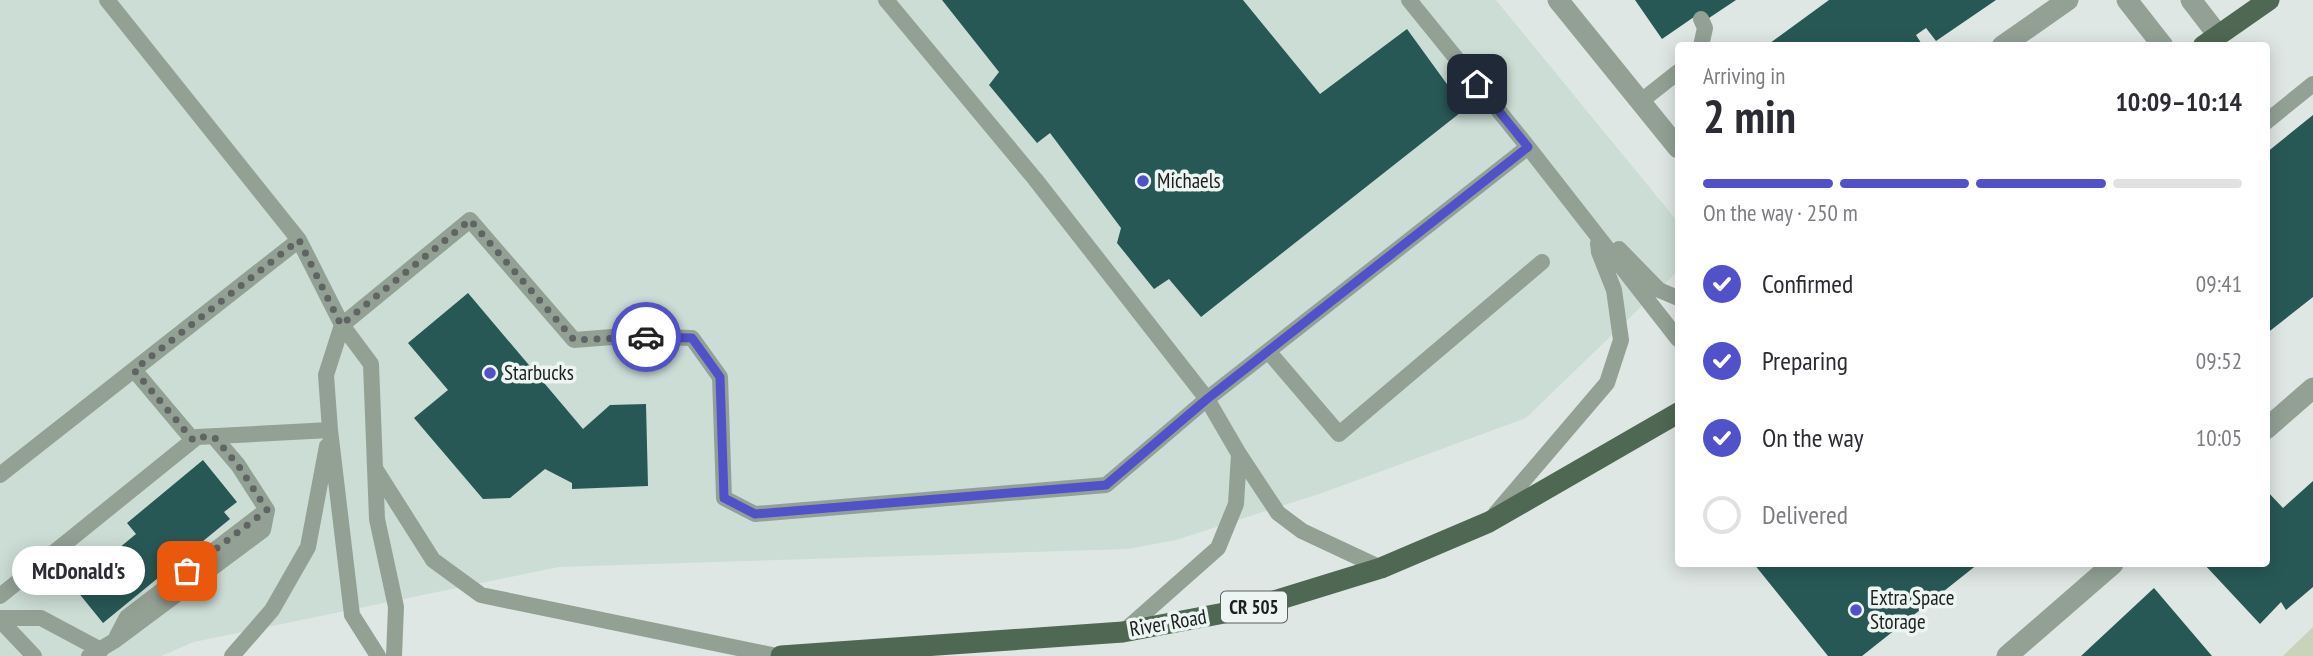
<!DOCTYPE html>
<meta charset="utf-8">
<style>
:root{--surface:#fff;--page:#f7f7f7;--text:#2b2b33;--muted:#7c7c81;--line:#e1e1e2;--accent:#5152c9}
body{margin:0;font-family:"PT Sans Narrow",sans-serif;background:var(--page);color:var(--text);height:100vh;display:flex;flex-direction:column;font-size:26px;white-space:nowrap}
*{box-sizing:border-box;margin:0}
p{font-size:23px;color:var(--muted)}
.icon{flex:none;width:38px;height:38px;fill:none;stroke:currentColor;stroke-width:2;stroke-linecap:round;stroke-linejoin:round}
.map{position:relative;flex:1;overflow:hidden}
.panel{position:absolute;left:1675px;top:42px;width:595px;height:525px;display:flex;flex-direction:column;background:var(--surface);border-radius:7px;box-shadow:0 4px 18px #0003}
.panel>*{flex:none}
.pin{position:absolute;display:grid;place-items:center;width:60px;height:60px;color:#fff;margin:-30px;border-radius:14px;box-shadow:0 4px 10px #0006}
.courier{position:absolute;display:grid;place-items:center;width:70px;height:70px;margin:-35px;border:5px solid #5152c9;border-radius:50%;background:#fff;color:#222;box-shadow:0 2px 9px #0007}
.bubble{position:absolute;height:49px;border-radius:24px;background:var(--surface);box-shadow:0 4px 18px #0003;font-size:23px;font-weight:700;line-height:49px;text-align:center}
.summary em{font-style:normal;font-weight:700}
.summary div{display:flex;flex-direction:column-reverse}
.summary{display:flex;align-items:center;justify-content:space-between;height:119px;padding:0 28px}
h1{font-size:46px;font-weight:700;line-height:52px}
.bar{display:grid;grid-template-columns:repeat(4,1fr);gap:10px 7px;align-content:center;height:84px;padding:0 28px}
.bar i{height:9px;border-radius:5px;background:var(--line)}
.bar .active{background:var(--accent)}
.bar p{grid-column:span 4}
ol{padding:0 28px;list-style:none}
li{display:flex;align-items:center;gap:21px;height:77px}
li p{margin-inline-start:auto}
li .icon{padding:7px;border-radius:50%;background:var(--accent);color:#fff;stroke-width:4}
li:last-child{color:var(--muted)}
li i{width:38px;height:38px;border:4px solid var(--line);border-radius:50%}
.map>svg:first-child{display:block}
.built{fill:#ccddd6}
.green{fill:#c8d3ba}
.building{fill:#285856}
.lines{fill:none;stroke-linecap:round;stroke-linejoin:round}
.lane{stroke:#93a195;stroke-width:16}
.street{stroke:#93a195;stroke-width:21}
.primary{stroke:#4f6853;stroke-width:21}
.done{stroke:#606563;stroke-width:7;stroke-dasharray:0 12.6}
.route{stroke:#5152c9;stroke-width:9}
.poi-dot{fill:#5152c9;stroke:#ecf5f1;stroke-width:2.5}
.labels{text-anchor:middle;stroke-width:7;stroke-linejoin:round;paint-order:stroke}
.shield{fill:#ecf5f1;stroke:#5a5f5d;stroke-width:2}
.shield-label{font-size:19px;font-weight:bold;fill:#1c1f1e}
.poi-label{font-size:21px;fill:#1c1f1e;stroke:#ecf5f1;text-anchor:start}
.street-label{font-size:21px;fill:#1c1f1e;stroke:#ecf5f1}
</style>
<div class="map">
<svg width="2313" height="656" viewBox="0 0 2313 656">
<rect width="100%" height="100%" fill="#dfe7e4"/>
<path class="built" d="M0,0h1496l182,222v49l-152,147 -204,75 -146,47 -48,9 -569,18 -365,75 -33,14h-161z"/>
<path class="green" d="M2313,627v29h-30z"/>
<path class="building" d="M942,0h301l77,94 87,-65 58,80 -264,208 -32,-38 -15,10 -37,-46 4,-15 -71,-95 -13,10 -48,-58 10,-13z
M1635,0h101l-36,24 -6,-7 -32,22z
M1829,0h167l-60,41 -10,-13 -10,7 7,11h-157z
M2313,115v182l-47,37v-181z
M468,293l115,136 27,-24 36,-1 2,82 -76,3v-6l-27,-14 -35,29 -27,1 -69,-81 34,-28 -40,-47z
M203,460l34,42 -13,10 6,7 -127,104 -30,-37 63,-52 -9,-11z
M2313,481v106l-27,23 -5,-8 -21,22 -56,-60h62v-74l17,18z
M1754,564h224l-116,92h-34z
M2154,588l58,68h-131z"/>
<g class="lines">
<path class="lane" d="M107,0l192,240 43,85 29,39 6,155 19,88 -2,49
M886,0l149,179 172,220 32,55 39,59 24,18 79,37
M1409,0l119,147 150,192
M1701,19l4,9 -4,18
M1640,102l38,-30
M2266,122l47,-38
M1619,249l40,41 19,8
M1268,351l71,83 203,-172
M134,370l59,70
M376,470l57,90 48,35 296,61
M0,475l299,-235
M1496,513l111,-130 14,-43 -7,-50 -15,-38 -1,-9
M0,596l197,-159 133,-7
M0,618h41l60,32
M0,620l34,36
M1123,632l95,-84 18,-44 3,-50
M117,636l10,-19 140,-107
M89,656l25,-15 149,-111 4,-20 -29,-45 -24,-28
M232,656l40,-46 36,-63 19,-101
M378,656l-26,-41 -22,-185 -4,-55 16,-50 128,-105 104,120 51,-4 67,2 28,39 4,121 31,16 351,-29 101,-86 321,-252"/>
<path class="street" d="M1558,0l120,148
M2127,0l36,46
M2191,0l27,35
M2002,46l66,-46
M2266,429l47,-41
M2007,656l106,-92"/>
<path class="primary" d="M2203,46l66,-46
M781,656l342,-24 128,-24 130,-40 108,-46 189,-109"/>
</g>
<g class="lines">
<path class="done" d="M187,571l80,-61 -29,-45 -24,-28h-17l-4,3 -59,-70 165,-130 42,85 129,-105 104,120 72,-3"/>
<path class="route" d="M646,337l46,1 28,39 4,121 31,16 351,-29 101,-86 321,-252 -51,-63"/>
</g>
<g class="poi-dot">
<circle cx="1143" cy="181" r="7"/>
<circle cx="490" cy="373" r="7"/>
<circle cx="1856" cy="610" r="7"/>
</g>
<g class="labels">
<rect class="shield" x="1221" y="591.5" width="66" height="31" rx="5"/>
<g class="shield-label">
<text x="1254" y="614">CR 505</text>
</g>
<g class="poi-label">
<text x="1157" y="188">Michaels</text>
<text x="504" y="380">Starbucks</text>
<text x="1870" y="605">Extra Space<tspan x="1870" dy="24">Storage</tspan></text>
</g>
<g class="street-label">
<text transform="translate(1168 623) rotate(-10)" y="7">River Road</text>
</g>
</g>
</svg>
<div class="pin" style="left:187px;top:571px;background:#ea580c"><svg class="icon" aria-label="bag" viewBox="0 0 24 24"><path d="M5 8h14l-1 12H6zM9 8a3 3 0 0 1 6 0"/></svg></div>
<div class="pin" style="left:1477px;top:84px;background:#1f2937"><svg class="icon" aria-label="home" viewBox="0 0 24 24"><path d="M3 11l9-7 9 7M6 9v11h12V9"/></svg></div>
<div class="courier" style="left:646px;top:337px"><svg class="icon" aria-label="car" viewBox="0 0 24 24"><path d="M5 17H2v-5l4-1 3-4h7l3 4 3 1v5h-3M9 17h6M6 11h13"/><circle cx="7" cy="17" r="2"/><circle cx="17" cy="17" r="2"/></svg></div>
<div class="bubble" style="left:12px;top:546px;width:133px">McDonald's</div>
<section class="panel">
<div class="summary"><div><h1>2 min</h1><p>Arriving in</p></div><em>10:09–10:14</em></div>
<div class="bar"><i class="active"></i><i class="active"></i><i class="active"></i><i></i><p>On the way · 250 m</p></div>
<ol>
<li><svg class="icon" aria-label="check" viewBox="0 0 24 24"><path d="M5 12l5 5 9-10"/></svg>Confirmed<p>09:41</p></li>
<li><svg class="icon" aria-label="check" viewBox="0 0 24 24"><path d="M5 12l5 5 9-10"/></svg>Preparing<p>09:52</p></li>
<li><svg class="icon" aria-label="check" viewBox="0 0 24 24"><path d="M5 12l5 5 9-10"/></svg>On the way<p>10:05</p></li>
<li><i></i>Delivered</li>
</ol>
</section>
</div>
